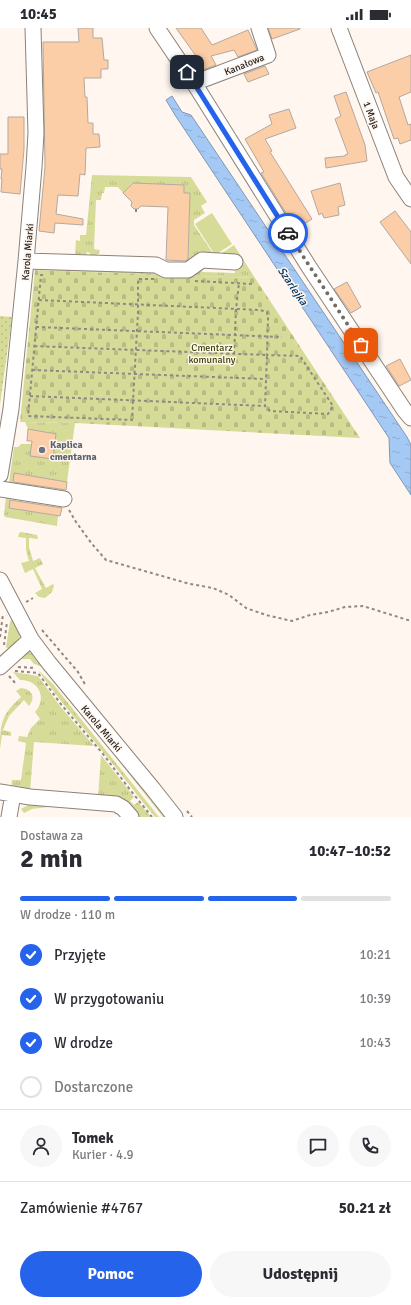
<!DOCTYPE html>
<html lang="pl">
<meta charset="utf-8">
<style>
:root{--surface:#fff;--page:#f7f7f7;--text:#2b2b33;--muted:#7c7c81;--line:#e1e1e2;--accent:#2563eb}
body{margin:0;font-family:Signika,sans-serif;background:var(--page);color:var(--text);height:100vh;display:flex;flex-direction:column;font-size:15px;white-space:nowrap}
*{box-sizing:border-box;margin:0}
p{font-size:13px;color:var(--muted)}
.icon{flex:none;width:22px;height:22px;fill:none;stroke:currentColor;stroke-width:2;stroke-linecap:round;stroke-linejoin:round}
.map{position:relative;height:789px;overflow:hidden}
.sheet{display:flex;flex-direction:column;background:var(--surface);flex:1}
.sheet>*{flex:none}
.pin{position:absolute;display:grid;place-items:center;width:34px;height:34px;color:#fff;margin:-17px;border-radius:8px;box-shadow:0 2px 6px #0006}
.courier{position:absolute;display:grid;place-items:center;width:40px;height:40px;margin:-20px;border:3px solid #2563eb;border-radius:50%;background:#fff;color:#222;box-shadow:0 1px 5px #0007}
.head em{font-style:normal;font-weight:700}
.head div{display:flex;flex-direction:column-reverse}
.head{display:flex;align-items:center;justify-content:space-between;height:68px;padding:0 20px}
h1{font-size:26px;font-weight:700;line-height:30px}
.bar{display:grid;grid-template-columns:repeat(4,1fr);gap:6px 4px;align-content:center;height:48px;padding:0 20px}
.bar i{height:5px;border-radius:3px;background:var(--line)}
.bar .active{background:var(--accent)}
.bar p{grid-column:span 4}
.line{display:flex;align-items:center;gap:10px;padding:0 20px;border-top:1px solid var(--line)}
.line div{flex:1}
.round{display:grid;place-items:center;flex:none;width:42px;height:42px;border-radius:21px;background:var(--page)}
ol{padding:0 20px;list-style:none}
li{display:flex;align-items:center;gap:12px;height:44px}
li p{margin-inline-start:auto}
li .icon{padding:4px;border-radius:50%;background:var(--accent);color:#fff;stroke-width:4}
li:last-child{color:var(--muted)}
li i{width:22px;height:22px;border:2px solid var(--line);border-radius:50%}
.primary-button{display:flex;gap:8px;margin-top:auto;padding:8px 20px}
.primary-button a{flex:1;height:46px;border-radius:24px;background:var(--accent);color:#fff;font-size:16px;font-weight:700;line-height:46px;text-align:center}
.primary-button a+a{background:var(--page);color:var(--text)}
.status{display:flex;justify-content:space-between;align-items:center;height:28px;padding:0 20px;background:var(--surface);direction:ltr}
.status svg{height:11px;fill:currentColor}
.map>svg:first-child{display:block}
.grass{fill:url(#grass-tufts)}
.cemetery{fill:url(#cemetery-stones)}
.park{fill:url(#park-dots)}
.pitch{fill:#d6dc98}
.water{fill:url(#water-ripples);stroke:#7f97b4}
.building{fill:#fccea7;stroke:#b3a9a0}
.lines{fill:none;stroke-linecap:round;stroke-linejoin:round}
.minor-casing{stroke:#8b8279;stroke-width:17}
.path{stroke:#8f8883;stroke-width:2;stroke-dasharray:3 3;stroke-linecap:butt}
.minor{stroke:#fff;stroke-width:15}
.done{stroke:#726c67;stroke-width:4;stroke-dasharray:0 7.2}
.route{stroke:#2563eb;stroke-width:5}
.worship-dot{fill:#6b7280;stroke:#fff6ef;stroke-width:1.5}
.labels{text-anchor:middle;stroke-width:3;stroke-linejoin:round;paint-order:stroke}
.street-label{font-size:10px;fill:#26221e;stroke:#fff6ef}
.park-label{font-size:10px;fill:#3e410a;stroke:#fff6ef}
.worship-label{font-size:10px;font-weight:bold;fill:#5b616d;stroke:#fff6ef;text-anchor:start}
.water-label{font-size:11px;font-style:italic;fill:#023161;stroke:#fff6ef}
</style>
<div class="status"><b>10:45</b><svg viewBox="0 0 49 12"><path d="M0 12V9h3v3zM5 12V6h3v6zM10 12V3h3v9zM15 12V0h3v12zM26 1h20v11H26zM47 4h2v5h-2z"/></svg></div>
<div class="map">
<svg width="411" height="789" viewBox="0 0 411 789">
<defs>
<pattern id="grass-tufts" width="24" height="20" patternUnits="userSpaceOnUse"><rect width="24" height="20" fill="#d6dc98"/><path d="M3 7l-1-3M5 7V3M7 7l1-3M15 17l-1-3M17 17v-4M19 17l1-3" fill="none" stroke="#b8bc83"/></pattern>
<pattern id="cemetery-stones" width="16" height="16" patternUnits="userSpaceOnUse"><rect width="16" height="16" fill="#d6dc98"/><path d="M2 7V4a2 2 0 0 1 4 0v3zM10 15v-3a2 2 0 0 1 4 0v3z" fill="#b8bc83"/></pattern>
<pattern id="park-dots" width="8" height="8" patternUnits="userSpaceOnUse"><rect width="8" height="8" fill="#d6dc98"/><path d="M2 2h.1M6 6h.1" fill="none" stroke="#b8bc83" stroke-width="1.8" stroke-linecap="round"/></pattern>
<pattern id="water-ripples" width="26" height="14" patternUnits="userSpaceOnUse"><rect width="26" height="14" fill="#a5c9f5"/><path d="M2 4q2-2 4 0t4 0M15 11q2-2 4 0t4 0" fill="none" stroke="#8eacd2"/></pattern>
</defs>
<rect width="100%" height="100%" fill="#fff6ef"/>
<path class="grass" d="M92,147l99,2 16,25 -6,4 4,7 -11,7v5l20,30h-11l-1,17 33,1 1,-17 -17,-1 15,-10 21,33 -88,-3 21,-9 2,-73h-6v-8l-52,-2 -9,10 -5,-6h-13l-1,6h-2l-1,7h-5l-2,49 6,1 -1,3 -2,2 -7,1v-3l-3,-1 -1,4 -11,-1 1,-15 4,1v-6h6z
M25,394l50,1 -8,59 -52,-9 -3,11 -3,-2 5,-35h4l3,-3h11l21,15 3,-25 -28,-5z
M11,468l-2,12 49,8 -1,10 -52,-9 -1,-2 2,-18z
M21,504l16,3 1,4 -9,-1v9l4,14 7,-3 3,6 -8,4 11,20 7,-4 1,2 -2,6 -7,6 -6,-1 -4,-4 7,-4 -9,-20 -8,4 -4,-10 8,-2 -3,-11v-12l-8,-1 1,-4z
M12,591l8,16 -2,7 -9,8 -3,-3 4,-25z
M27,624l7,1 19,26c-6,-6 -11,-14 -19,-15l-4,-5h-12z
M38,642l15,14 106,133h-4c-17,-20 -32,-41 -48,-60 -23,-29 -48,-56 -69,-87z
M13,644l25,4 22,30 34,40 -60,-4 -4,50 -19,-4 1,-8h9l5,-37 -8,-2 1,-5 8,1 4,-9 9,-9 -5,-7c13,-14 3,-33 -15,-32z
M59,657l107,132h-3z
M21,660c11,1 15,9 8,18l-5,-6 -15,16 -6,14 8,2v4l-9,-1 -2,14c0,-25 1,-34 21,-52l-5,-6z
M101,727l33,42 -4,4 4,4 4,-3 13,15h-14l-39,-20z
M30,776h18v3l-16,2 -8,4 -3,-4z"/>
<path class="cemetery" d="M35,242l220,8 105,160 -285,-15 -55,-1z"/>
<path class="park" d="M41,238l94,1 32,8 -127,-5z
M0,288l12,1 -12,88z"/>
<path class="pitch" d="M212,185l20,31 -17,11 -20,-31z"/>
<path class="water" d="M172,68l10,16 9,3 216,322 4,8v50l-21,-32 -1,-25 -214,-323 -9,-15z"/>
<path class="building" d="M78,0h15v10h9l2,22h4v9h-7v9h-17l1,19h2l1,26h5v11h6l1,13 -14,1 -1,27 -5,-1 -2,22 -20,-1 -2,19 27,5v6l-28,-2 -1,10 -15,-2 6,-64 -2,-125h36z
M176,0h25l11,17 36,-15 9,20 -19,7 -4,-7 -23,6 5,9 -16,6 -7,-13 3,-2z
M268,0h32v1l-28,10z
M411,27v37l-12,5 9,28 3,-1v16l-11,4 -2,-6 -4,1 -16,-47 -2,1 -9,-21z
M265,38l4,8 -21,8 -4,-8z
M346,64l19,53 2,16 -41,7 -1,-10 20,-2v-1l3,-1 -13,-35 6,-3 -7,-20z
M289,81l7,19 -31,11 7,12 -2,1 42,67 -16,10 -35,-56 3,-1 -19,-33 27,-15 -3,-9z
M8,89h16v32l-4,45 -19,-2 1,-13h-1l1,-10h-2v-15h8z
M133,155l51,2v8h6l-2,66 -3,2 -19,-1 2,-53 -27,-1 -3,3h-4l-3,-3 1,-4 -9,-9z
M340,155l5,22 -7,2 1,8 -15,3 -2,-5 -3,2 -8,-24z
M395,183l16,21v32l-31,-42z
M347,254l14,25 -10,6 -17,-24z
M400,331l11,21 -12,6 -13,-20z
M28,401l28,5 -3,25 -23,-3 2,-15h-5z
M14,445l53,9 -1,8 -53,-8z
M10,472l52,8 -2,8 -51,-8z"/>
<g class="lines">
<g class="minor-casing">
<path id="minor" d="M157,0l37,55 115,184 96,144 6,7
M339,0l57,149 15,22
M194,55l74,-28 -9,-27
M26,233l130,4 10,5h22l14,-10 33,2
M0,447l11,-66 15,-148 8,-94 2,-34 -3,-105
M0,461l64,10
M0,552l31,59 18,24 104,126 22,28
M0,639l31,-28
M0,764l30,5 86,7 7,4 8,9
M9,789l4,-23"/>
</g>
<path class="path" d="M136,184v-3
M43,247h-2l-13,141 104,4 6,-108v-33
M139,251h15
M195,253l58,3
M39,272l221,10 7,2 1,6 -1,37 33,1 33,50 -5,8 -58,-3 -5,-5
M36,299l246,10
M234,326l2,-45 3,-26
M32,342l234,9
M30,368l235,10 2,-51 -234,-9
M69,482l7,12 16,22 14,16 84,24 23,4 16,7 17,13 20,7 26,6 18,-6 18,-3 17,-5 18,-1 48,15
M26,574l7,-4
M42,602l36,42 8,14
M0,609l3,-23
M4,617l3,-23
M18,639l18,1
M15,643l23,2 22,30 43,51 28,37 21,26
M9,648l8,9
M187,783l5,6"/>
<use href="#minor" class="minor"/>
</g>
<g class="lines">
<path class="done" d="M288,205l73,112"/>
<path class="route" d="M187,44l101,161"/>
</g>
<circle class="worship-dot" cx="42" cy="422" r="4"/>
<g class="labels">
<g class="street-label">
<text transform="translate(244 36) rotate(-22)" y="4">Kanałowa</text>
<text transform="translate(372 87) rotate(69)" y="4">1 Maja</text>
<text transform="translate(27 224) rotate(-85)" y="4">Karola Miarki</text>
<text transform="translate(102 700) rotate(50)" y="4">Karola Miarki</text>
</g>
<g class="park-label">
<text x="212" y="323">Cmentarz<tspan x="212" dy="12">komunalny</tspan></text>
</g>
<g class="worship-label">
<text x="50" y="420">Kaplica<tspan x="50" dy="12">cmentarna</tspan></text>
</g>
<g class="water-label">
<text transform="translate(293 258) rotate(56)" y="4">Szarlejka</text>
</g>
</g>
</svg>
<div class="pin" style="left:361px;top:317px;background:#ea580c"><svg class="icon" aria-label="bag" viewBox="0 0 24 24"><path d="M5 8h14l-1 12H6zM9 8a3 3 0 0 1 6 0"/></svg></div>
<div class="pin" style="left:187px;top:44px;background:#1f2937"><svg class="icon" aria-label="home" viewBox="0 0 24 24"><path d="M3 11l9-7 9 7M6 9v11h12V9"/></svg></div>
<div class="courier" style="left:288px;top:205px"><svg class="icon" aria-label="car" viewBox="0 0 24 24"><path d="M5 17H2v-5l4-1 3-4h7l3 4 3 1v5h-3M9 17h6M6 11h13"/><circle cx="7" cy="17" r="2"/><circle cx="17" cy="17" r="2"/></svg></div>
</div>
<section class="sheet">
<div class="head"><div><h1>2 min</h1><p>Dostawa za</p></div><em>10:47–10:52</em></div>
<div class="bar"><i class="active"></i><i class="active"></i><i class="active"></i><i></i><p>W drodze · 110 m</p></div>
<ol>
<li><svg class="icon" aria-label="check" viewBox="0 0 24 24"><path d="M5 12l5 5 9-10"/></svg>Przyjęte<p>10:21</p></li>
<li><svg class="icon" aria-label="check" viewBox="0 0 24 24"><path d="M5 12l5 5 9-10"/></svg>W przygotowaniu<p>10:39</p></li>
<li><svg class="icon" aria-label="check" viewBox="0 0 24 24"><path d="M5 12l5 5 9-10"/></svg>W drodze<p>10:43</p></li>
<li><i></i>Dostarczone</li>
</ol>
<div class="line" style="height:72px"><a class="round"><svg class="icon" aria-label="person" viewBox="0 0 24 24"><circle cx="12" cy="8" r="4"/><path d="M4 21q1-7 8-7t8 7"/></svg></a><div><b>Tomek</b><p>Kurier · 4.9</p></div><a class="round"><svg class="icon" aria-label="chat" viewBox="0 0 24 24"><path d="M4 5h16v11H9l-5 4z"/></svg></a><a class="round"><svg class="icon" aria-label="phone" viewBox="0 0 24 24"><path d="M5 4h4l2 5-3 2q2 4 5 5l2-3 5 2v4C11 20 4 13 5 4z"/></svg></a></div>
<div class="line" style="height:52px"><div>Zamówienie #4767</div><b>50.21 zł</b></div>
<div class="primary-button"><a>Pomoc</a><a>Udostępnij</a></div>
</section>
